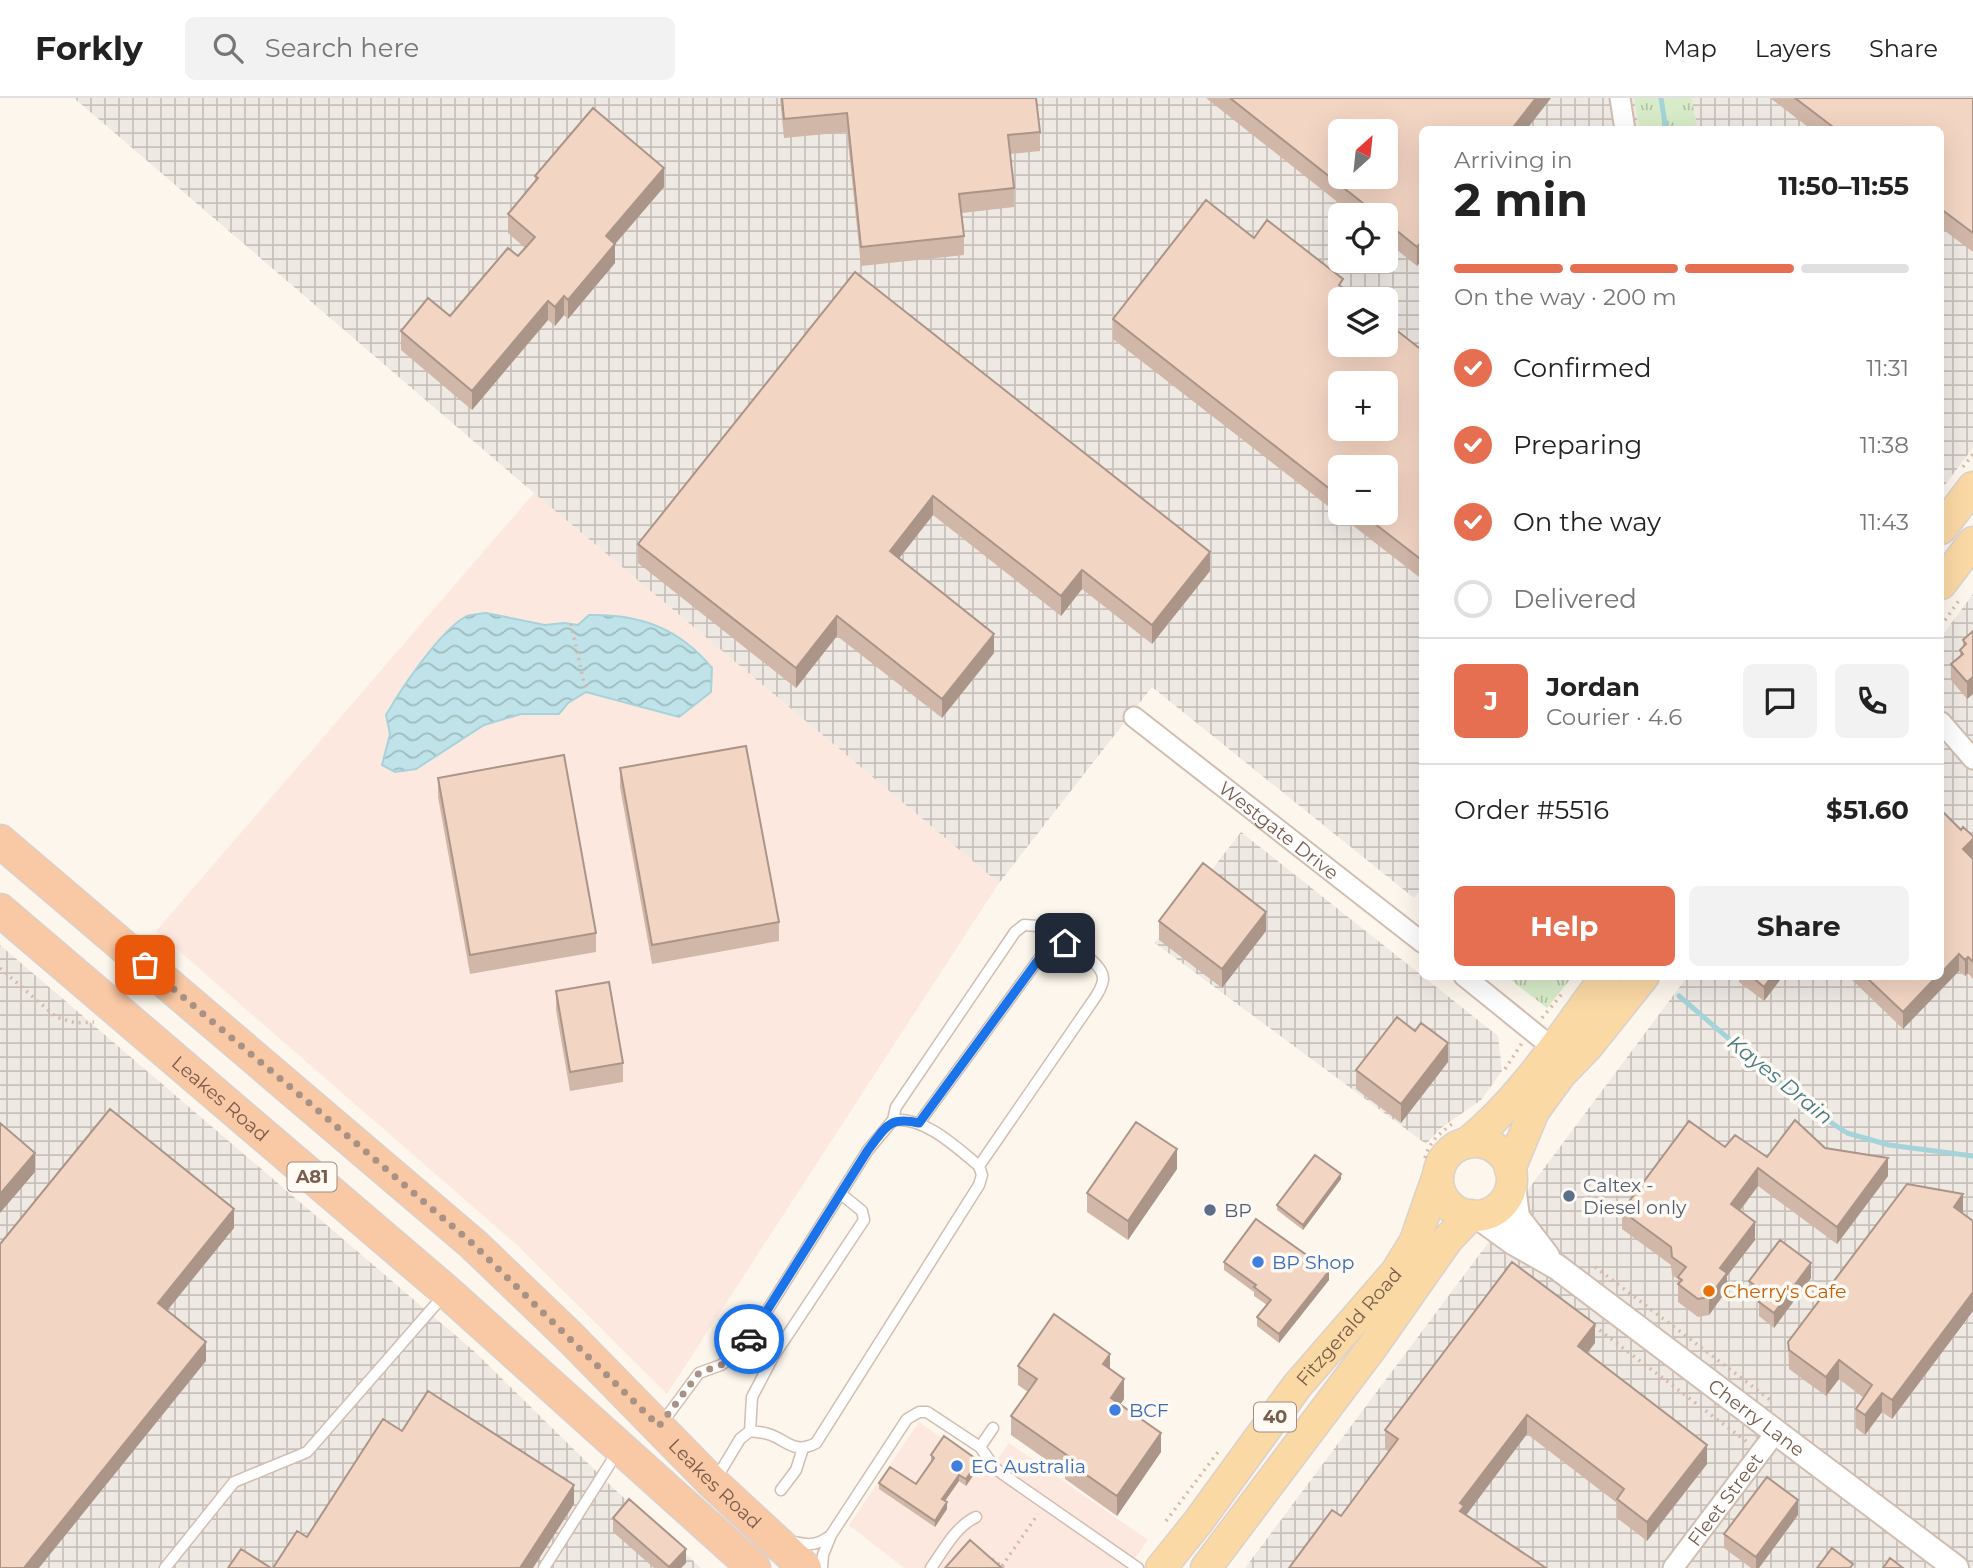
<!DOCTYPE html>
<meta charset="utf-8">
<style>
:root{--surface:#fff;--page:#f2f2f2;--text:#222;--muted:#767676;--line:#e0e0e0;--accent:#e76f51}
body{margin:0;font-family:Montserrat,sans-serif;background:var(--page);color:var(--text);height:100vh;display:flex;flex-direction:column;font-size:26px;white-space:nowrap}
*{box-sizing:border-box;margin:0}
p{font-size:23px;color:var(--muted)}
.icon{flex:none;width:38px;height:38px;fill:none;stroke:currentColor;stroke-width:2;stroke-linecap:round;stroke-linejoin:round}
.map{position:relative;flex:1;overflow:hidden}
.panel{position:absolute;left:1419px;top:28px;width:525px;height:854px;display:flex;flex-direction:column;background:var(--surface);border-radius:10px;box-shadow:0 7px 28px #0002}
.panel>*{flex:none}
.needle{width:46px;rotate:27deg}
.tools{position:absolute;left:1328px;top:21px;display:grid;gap:14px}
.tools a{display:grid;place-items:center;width:70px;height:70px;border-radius:10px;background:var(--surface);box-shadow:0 7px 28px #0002;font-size:35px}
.pin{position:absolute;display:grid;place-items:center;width:60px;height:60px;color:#fff;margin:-30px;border-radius:14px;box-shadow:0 4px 10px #0006}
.courier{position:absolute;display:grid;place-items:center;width:70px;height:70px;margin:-35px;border:5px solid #1a73e8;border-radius:50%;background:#fff;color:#222;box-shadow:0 2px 9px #0007}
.summary em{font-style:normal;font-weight:700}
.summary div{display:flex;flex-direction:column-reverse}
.summary{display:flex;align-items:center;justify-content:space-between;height:119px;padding:0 35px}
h1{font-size:46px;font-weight:700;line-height:52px}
.bar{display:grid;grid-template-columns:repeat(4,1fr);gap:10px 7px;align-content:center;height:84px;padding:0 35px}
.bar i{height:9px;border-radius:5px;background:var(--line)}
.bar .current{background:var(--accent)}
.bar p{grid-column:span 4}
.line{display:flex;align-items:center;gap:18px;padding:0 35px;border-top:2px solid var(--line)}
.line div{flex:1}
.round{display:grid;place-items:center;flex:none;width:74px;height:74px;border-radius:10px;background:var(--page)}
ol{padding:0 35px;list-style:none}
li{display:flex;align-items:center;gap:21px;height:77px}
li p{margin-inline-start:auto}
li .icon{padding:7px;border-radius:50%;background:var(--accent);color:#fff;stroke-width:4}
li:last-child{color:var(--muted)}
li i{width:38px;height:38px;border:4px solid var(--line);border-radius:50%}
.button{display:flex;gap:14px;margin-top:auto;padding:14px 35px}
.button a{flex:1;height:80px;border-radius:10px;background:var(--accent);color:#fff;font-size:28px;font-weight:700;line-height:80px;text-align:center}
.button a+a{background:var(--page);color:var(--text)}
header{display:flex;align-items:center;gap:42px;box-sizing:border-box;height:98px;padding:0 35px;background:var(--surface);border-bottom:2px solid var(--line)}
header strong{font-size:33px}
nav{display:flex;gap:38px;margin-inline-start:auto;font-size:24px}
.search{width:490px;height:63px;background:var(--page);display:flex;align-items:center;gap:18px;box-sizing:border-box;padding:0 24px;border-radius:10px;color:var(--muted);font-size:26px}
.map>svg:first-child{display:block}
.commercial{fill:#fde8e0}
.industrial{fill:url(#industrial-grid);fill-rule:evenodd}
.park{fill:url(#park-tufts)}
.water{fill:url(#water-waves);stroke:#a5d3da;stroke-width:2}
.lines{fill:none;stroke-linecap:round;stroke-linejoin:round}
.stream{stroke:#a5d3da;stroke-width:5}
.service-casing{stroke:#d1beb0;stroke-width:13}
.minor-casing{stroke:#d1beb0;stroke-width:23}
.tertiary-casing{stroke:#d1beb0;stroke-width:28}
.primary-casing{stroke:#dad1cd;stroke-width:33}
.trunk-casing{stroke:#dad1cd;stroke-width:35}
.path{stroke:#d9b8a5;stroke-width:3.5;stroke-dasharray:2 5;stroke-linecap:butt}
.service{stroke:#fff;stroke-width:10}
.minor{stroke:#fff;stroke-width:19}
.tertiary{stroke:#fff;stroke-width:24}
.primary{stroke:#fbd9a5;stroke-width:30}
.trunk{stroke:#f9c8a4;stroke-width:32}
.wall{fill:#d1b7a8;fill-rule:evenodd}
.shaded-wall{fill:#aa9588}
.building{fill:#f3d5c3;stroke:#aa9588;stroke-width:2;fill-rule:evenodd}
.done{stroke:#a89285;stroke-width:7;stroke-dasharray:0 12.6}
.route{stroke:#1a73e8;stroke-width:9}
.service-dot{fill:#5c6f8a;stroke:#fffaf3;stroke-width:2.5}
.shop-dot{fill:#3f7fe0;stroke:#fffaf3;stroke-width:2.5}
.food-dot{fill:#e8710a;stroke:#fffaf3;stroke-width:2.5}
.labels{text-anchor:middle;stroke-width:7;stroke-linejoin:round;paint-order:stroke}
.shield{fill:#fffaf3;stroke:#a28b7f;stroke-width:2}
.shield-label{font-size:18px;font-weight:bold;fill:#7a5c4d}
.street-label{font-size:19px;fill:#7a5c4d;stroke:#fffaf3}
.service-label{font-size:19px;fill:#4e5e75;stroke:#fffaf3;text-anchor:start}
.shop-label{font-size:19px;fill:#366cbe;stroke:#fffaf3;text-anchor:start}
.food-label{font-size:19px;fill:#c56008;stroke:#fffaf3;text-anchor:start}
.water-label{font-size:21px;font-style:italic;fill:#437c86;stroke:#fffaf3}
</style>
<header>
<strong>Forkly</strong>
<div class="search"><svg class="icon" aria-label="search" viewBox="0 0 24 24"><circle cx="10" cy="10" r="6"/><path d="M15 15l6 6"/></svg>Search here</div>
<nav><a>Map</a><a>Layers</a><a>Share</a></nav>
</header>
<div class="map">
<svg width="1973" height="1470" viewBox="0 0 1973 1470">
<defs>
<pattern id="industrial-grid" width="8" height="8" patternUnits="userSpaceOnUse" patternTransform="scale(1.75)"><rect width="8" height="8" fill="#efe9e4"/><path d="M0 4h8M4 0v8" fill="none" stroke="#c7c0bb"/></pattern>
<pattern id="park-tufts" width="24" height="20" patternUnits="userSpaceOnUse" patternTransform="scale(1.75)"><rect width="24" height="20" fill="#d8ecc9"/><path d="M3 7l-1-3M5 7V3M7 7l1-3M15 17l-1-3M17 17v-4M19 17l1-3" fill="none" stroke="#b4c2a5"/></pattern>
<pattern id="water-waves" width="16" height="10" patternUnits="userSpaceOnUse" patternTransform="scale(1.75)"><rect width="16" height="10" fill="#bfe3e8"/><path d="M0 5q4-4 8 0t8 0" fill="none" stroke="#a0bbbe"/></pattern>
</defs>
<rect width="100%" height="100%" fill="#fdf6ec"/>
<path class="commercial" d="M534,395l465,390 -332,511 -150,-149 -361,-314z
M919,1324l63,44 5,8 22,-31 139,97 -20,28h-224l-55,-43z"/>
<path class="industrial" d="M74,0h1560l5,31 -216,1v757l-9,11 -262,-211 -153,196 -465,-390zM1340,33h46v46h-46zM1340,117h46v46h-46zM1340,201h46v46h-46zM1340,285h46v46h-46zM1340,369h46v46h-46z
M1692,0h281v350l-32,42v-360l-244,-1z
M1973,496v974h-728l442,-591 254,-1v-339z
M1241,734l257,204 4,35 -21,29 -40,28 -15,16 -271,-201z
M0,847l476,408 134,132 91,83h-701z"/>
<path class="park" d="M1634,0h58l5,31h-58z
M1507,879h65l-25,31z"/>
<path class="water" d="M486,515l59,12 19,-2 14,2 11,-10c51,-1 90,13 123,53l-1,24 -32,25 -93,-25 -18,11 -9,11h-38l-37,11 -68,44 -21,3 -13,-7 8,-31 -4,-19c15,-26 53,-83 79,-98 5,-3 15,-3 21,-4z"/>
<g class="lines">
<path class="stream" d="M1661,0l5,32
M1679,898l133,114 35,23 42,12 84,11"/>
<g class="service-casing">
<path id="service" d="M893,1022l3,-13 119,-175 9,-7 13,1 18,11
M919,1025l136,-186c13,7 50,26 48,43 -1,9 -8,18 -13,25l-111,161
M662,1325l37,-50 22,-8 22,-16 125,-199 25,-30c32,-3 62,26 86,46l3,9 -3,10 -163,258c-23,12 -28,-3 -48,-9 -6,-2 -12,-2 -18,-3l-10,8 -24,40
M750,1333l2,-34 21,-40 91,-137 -2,-9 -21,-17
M980,1349l13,-19
M781,1392l15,-20 7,-22
M789,1443c18,4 26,6 41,-5
M165,1470l69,-86 73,-30 137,-157
M544,1470l74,-117
M822,1470l1,-13 8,-20 76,-116 12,-7h8l53,35 15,21 9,7 134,93
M931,1470c12,-17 25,-42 45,-51"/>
</g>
<g class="minor-casing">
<g id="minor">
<path d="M1620,0l5,32"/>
<path id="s1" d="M1134,619l289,226"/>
<path d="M1941,624l32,37"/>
<path d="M1464,878l89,72"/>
<path id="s2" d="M1673,1470l103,-136"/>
</g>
</g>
<g class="tertiary-casing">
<g id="tertiary">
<path d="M1512,1079l5,40 30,39"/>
<path id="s3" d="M1477,1118l36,26 44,25 399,301"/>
</g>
</g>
<g class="primary-casing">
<g id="primary">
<path d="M1941,431l32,-42"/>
<path d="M1941,486l32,-42"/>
<circle cx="1475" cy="1081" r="37"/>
<path d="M1467,1045c56,-45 96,-109 139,-167"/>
<path d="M1510,1071l24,-58 27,-37 27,-28 56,-70"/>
<path id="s4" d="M1161,1470l37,-46 99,-136 99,-114 19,-31 23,-66"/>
<path d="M1206,1470l167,-222 75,-107 23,-24"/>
</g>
</g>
<g class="trunk-casing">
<g id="trunk">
<path id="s5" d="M0,743l473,403 97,93 143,146 92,85"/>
<path id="s6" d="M0,812l446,381 308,277"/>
</g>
</g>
<path class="path" d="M1963,369l10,-13
M571,526l15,68
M1941,528l19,-27
M0,870l56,49 20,6 18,-1
M1542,920l20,-24
M1505,971l17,-26
M1425,1060c4,-16 15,-25 27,-34
M1595,1169l178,135
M1594,1228l153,116
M1166,1423l52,-69
M992,1461l12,9
M1002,1468l36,-52"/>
<use href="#service" class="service"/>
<use href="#minor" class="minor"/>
<use href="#tertiary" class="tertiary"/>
<use href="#primary" class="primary"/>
<use href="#trunk" class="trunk"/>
</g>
<path class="wall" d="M780,0h256l4,34v19l-30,3 4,34v19l-52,6 2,23v19l-103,11 -14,-134 -63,6z
M1206,0h345l-25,32h-103l-6,136 -31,-25v-26h-32z
M1770,0h203v154l-32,-24v-98h-129z
M535,78l129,11 -49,57v19l-47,56 -4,-4 -9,11 -7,-6 -76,90 -71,-60v-19l49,-15 68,-60 7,-8 -17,-15v-19l27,-32z
M855,174l355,299 -58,73 -70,-55 -21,27 -128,-101 -34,43 95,95 -52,65 -105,-82 -41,52 -158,-125v-19z
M1343,191l80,62v229l-310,-241v-20zM1340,369l46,46h-46z
M1973,533v63l-6,5 -16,-19v-16l9,-8v-6l3,-3v-7z
M620,670l159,154v19l-127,23 -32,-177z
M438,680l158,155v19l-126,22 -32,-177z
M1961,732l12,6v20l-1,1 1,2v120l-5,-6 -3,3 -6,-5 -56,58 -55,-53h93z
M1159,823l107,10 -44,57 -63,-48z
M1739,878h44l-19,25 -25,-19z
M556,893l67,72v19l-53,9 -14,-81z
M1448,964l-47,61 -45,-34v-19z
M1725,1049l42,10 58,-9 63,28 -51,68 -79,-58 -18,25 15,29 -28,36v14l-18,25 -11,2 -20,-15v-23l-6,-4 -1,-10 -49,-36v-18z
M1177,1071l-49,71 -41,-28v-19z
M1341,1081l-38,51 -26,-20v-5z
M1963,1116l10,7v90l-81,108 -10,-7 -17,23 -9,-7v-19l8,-11 -25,-19 -13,17 -37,-27 -1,-27z
M1224,1164l105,18 -50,63 -22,-17v-9l10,-12 -13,-9v-4l-30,-22z
M1811,1180l-37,50 -15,-12v-13l-10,-8v-14z
M1595,1245l-8,10 120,111 -60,77 -30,-23v-15l-90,-69 -61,81 -125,1 48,-64 -4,-3v-19z
M1018,1268l92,4 14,29 -4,6 41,47 -44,64 -52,-37v-6l-54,-38v-19l17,-24 -10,-7z
M931,1357l48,12 -13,19 -7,-5 -14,20 2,8 -12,18 -56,-38v-6l37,1 15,-22z
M1798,1417l-39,53h-8l-27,-20v-14z
M613,1420l73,45 -5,5h-27l-41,-36z"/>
<path class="shaded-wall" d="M1536,0h15l-25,32h-15z
M664,70v19l-49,57v19l-47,56v-19l38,-64z
M1423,142v19l-6,7v-19z
M564,198v19l-9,11v-19z
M548,203v19l-76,90v-19z
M933,398v19l-43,55v-19z
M1210,454v19l-58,73v-19z
M1082,472v19l-21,27v-20z
M837,518v20l-41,52v-20z
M994,536v19l-52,65v-19z
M1973,579v17l-6,5v-17z
M1973,741v17l-10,10v-17z
M1266,814v19l-44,57v-19z
M1959,856v17l-56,58v-17l34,-36h4v-3z
M1968,859v16l-3,3v-16z
M1772,878h11l-19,25v-14z
M1448,945v19l-47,61v-19z
M1177,1051v20l-49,71v-19z
M35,1055v19l-35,41v-19z
M1888,1060v18l-51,68v-17z
M1758,1070v18l-27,36v-18z
M1341,1076v5l-38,51v-5z
M1963,1096v19l-9,13v-19z
M234,1111v19l-76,94v-19z
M1755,1124v18l-28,36v14l-18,25v-18l11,-29z
M1811,1165v15l-37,50v-15z
M1329,1173v9l-50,63v-9z
M1973,1194v19l-81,108v-19z
M1595,1226v19l-17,22v-19z
M206,1244v19l-167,207h-15z
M1110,1256v19l-7,-9z
M1839,1262v19l-13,17v-19z
M1124,1281v20l-13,18v-19z
M1882,1295v19l-17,23v-20z
M1527,1317v19l-63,84 -4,12v-27z
M1161,1335v19l-44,64v-20z
M1707,1347v19l-60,77v-19z
M979,1363v6l-13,19v-7z
M959,1377v6l-17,24v-6z
M574,1387v19l-41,64h-13z
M1798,1402v15l-39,53h-3v-11z
M947,1404v7l-12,18v-6z
M686,1451v14l-5,5h-12z"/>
<path class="building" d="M782,0h254l4,34 -32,3 6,53 -55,6 5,42 -103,11 -14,-134 -63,6z
M1230,0h306l-25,32h-88v110l-6,7 -31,-25v-7h-8zM1340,33h46v46h-46z
M1795,0h178v135l-32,-24v-79h-104z
M593,10l71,60 -58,68 9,8 -47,56 -4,-4 -9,11 -7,-6 -76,90 -71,-60 27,-33 22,18 58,-68 10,8 17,-19 -27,-23 30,-36 -3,-2z
M1206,102l48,38 13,-18 76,59 -4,6 18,14h-17v46h46v-23l37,29v210l-62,-48h25v-46h-46v30l-227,-178zM1340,285h46v46h-46z
M855,174l355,280 -58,73 -70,-55 -21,26 -128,-100 -43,55 104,83 -52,65 -105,-83 -41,52 -158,-124z
M1973,533v46l-6,5 -16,-18 12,-10 -3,-4 6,-6 -3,-4z
M746,648l33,176 -127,23 -32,-177z
M564,657l32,178 -126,22 -32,-177z
M1941,712l20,20 2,-3 10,9v3l-10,10 10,10v103l-5,-5 -3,3 -6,-6 -18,19z
M1203,765l63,49 -44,57 -63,-48z
M1751,878h21l-8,11z
M1865,878h72l-34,36z
M609,884l14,81 -53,9 -14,-81z
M1397,919l18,14 6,-8 27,20 -47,61 -45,-34z
M110,1011l124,100 -76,94 48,39 -182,226h-24v-324z
M1795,1022l30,28 63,10 -51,69 -79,-59 -27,36 24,18 -35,46 7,5 -18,24 -11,2 -20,-15 4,-4 -4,-3 8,-10 -14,-10 -1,-10 -49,-36 67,-90 36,26 10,-12 32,22z
M1136,1024l41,27 -49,72 -41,-28z
M0,1025l35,30 -35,41z
M1315,1057l26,19 -38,51 -26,-20z
M1907,1086l56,10 -9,13 19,14v71l-81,108 -10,-7 -17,22 -9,-6 16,-24 -33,-25 -13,17 -37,-27 -1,-8z
M1256,1121l73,52 -50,63 -22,-17 14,-17 -17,-13 2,-2 -32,-23z
M1780,1142l31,23 -37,50 -15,-11 6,-9 -16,-12z
M1512,1164l83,62 -17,22 129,99 -60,77 -30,-23 7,-10 -97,-74 -67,88 4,3 -4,5 86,57h-257l43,-58 9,6 57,-77 -13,-9z
M1054,1216l56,40 -7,10 21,15 -13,19 50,35 -44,63 -52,-36 3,-4 -57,-40 26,-37 -19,-13z
M428,1293l146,94 -54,83h-247l24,-37 10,6 76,-118 19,12z
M944,1338l35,25 -13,18 -7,-4 -17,24 5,3 -12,19 -56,-38 11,-16 26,17 18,-26 -3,-3z
M1767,1379l31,23 -42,57 -32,-23z
M629,1401l57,50 -17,18 -56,-49z
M970,1442l32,28h-57z
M1832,1450l21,16 -3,4h-33z
M241,1451l30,19h-43z
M1890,1460l13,10h-20z"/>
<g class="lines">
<path class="done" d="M145,867l169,142 159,137 186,182 40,-53 22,-8 22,-16 6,-10"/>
<path class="route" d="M749,1241l119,-189c18,-23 20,-34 51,-27l136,-186 10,6"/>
</g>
<g class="service-dot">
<circle cx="1569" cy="1098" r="7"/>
<circle cx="1210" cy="1112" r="7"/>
</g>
<g class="shop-dot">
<circle cx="1258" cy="1164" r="7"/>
<circle cx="1115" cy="1312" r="7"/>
<circle cx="957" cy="1368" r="7"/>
</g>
<circle class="food-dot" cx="1709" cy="1193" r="7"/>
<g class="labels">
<g class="shield">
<rect x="287.5" y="1064.5" width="49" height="29" rx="5"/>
<rect x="1254" y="1304.5" width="42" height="29" rx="5"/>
</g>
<g class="shield-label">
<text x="312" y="1085">A81</text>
<text x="1275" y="1325">40</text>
</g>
<g class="street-label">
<text dy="7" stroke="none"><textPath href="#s1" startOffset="184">Westgate Drive</textPath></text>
<text dy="7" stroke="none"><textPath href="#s6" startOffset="290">Leakes Road</textPath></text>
<text dy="7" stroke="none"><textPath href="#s4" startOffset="306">Fitzgerald Road</textPath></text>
<text dy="7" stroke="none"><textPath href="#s3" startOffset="345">Cherry Lane</textPath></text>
<text dy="7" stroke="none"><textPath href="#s5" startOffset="962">Leakes Road</textPath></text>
<text dy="7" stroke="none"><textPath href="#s2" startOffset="86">Fleet Street</textPath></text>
</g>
<g class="service-label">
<text x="1583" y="1094">Caltex -<tspan x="1583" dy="22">Diesel only</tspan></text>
<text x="1224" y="1119">BP</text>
</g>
<g class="shop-label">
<text x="1272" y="1171">BP Shop</text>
<text x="1129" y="1319">BCF</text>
<text x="971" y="1375">EG Australia</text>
</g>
<g class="food-label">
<text x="1723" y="1200">Cherry's Cafe</text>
</g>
<g class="water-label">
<text transform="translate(1780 982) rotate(39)" y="7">Kayes Drain</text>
</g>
</g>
</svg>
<div class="tools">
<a><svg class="needle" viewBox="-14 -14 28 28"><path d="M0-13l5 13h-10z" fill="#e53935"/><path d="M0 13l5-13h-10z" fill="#767676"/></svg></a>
<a><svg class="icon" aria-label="locate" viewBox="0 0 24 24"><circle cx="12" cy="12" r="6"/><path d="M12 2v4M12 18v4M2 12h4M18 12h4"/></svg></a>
<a><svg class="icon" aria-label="layers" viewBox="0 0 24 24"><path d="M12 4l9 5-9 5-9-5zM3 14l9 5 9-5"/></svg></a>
<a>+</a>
<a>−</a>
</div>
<div class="pin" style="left:145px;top:867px;background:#ea580c"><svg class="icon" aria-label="bag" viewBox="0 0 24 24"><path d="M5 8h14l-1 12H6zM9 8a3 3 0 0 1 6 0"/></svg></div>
<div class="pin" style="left:1065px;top:845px;background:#1f2937"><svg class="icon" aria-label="home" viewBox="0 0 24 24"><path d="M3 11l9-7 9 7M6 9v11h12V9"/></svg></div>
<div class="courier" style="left:749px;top:1241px"><svg class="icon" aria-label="car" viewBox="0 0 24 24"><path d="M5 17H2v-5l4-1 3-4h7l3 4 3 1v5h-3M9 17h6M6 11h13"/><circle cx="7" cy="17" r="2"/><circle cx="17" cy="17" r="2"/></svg></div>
<section class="panel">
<div class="summary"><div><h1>2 min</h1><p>Arriving in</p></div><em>11:50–11:55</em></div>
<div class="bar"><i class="current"></i><i class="current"></i><i class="current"></i><i></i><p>On the way · 200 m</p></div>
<ol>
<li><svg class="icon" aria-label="check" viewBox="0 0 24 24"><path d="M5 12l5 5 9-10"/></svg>Confirmed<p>11:31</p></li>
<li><svg class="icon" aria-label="check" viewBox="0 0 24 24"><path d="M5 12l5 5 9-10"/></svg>Preparing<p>11:38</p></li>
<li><svg class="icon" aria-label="check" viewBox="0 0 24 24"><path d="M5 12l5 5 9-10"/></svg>On the way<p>11:43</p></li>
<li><i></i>Delivered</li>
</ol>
<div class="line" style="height:126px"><b class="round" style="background:var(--accent);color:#fff">J</b><div><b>Jordan</b><p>Courier · 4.6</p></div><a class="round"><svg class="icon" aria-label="chat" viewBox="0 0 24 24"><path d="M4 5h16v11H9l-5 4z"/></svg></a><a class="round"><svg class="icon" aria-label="phone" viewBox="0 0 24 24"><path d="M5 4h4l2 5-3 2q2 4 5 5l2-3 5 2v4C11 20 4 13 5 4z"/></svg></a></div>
<div class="line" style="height:91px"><div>Order #5516</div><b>$51.60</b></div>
<div class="button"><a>Help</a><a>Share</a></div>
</section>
</div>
